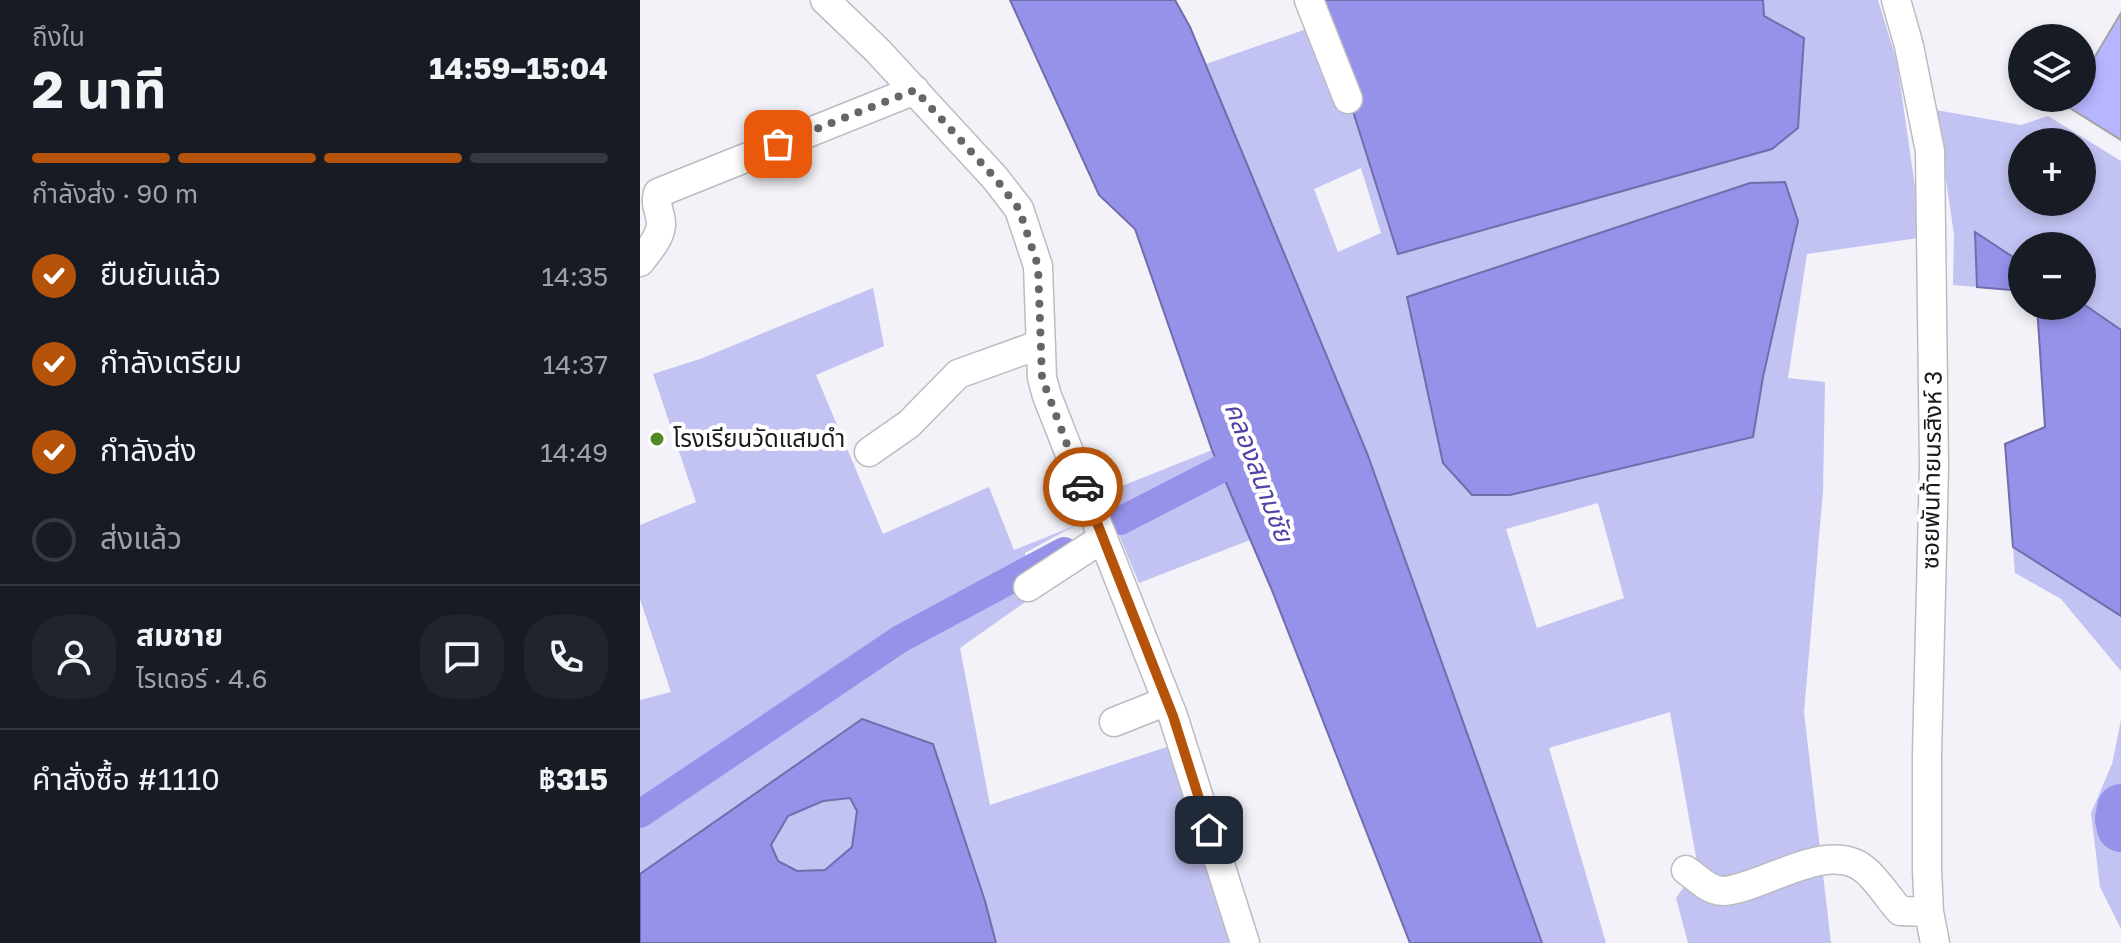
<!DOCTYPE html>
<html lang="th">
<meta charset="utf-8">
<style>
:root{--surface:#171b24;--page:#20242c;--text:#f1f3f6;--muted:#9ea1a6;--line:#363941;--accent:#b45309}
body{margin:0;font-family:"Golos Text","Noto Sans Thai",sans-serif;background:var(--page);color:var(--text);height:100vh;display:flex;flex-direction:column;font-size:30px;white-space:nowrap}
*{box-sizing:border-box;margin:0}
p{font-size:26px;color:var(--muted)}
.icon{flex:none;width:44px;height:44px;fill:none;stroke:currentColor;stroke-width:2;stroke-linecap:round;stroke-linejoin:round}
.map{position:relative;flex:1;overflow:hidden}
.panel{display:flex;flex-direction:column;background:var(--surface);width:640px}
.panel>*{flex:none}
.buttons{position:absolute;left:1368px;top:24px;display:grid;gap:16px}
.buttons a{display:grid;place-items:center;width:88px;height:88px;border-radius:50%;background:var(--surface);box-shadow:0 4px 12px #0003;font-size:40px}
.pin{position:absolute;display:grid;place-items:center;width:68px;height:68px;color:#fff;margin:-34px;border-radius:16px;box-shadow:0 4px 12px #0006}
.courier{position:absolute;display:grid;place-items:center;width:80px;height:80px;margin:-40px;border:6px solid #b45309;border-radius:50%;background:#fff;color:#222;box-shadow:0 2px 10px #0007}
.overview em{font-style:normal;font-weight:700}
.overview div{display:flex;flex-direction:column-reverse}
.overview{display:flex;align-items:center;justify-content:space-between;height:136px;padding:0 32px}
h1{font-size:52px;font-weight:700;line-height:60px}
.bar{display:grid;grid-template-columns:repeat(4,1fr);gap:12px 8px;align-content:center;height:96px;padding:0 32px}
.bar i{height:10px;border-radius:6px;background:var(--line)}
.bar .active{background:var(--accent)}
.bar p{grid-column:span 4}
.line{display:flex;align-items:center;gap:20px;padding:0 32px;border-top:2px solid var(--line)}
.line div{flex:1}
.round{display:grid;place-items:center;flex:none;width:84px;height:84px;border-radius:32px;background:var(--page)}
ol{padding:0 32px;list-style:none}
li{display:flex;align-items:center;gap:24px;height:88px}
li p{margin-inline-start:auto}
li .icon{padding:8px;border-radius:50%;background:var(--accent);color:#fff;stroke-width:4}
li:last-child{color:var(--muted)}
li i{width:44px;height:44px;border:4px solid var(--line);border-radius:50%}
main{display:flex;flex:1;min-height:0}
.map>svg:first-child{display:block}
.green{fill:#c2c2f3;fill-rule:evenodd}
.water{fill:#9691e9;stroke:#716dac;stroke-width:2;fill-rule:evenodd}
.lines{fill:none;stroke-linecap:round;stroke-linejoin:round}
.canal{stroke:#9691e9;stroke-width:28}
.river{stroke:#9691e9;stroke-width:48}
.building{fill:#b7b5fe;stroke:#a2a2a8;stroke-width:2}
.minor-casing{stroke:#bbbcc2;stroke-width:31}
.minor{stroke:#fff;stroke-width:28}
.done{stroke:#666669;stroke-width:8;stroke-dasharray:0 14.4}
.route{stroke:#b45309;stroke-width:10}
.poi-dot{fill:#508b28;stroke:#fff;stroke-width:3}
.labels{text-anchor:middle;stroke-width:8;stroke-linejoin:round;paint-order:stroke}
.poi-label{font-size:24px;fill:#1a1a1c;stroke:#fff;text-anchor:start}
.street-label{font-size:24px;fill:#1a1a1c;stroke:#fff}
.water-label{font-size:26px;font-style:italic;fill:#5142a9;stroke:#fff}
</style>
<main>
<section class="panel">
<div class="overview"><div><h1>2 นาที</h1><p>ถึงใน</p></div><em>14:59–15:04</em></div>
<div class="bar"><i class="active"></i><i class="active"></i><i class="active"></i><i></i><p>กำลังส่ง · 90 m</p></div>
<ol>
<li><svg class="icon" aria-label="check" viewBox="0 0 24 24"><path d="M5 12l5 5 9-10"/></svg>ยืนยันแล้ว<p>14:35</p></li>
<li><svg class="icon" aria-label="check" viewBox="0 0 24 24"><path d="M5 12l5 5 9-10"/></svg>กำลังเตรียม<p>14:37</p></li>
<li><svg class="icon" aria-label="check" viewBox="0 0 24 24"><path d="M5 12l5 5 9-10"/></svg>กำลังส่ง<p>14:49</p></li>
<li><i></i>ส่งแล้ว</li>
</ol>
<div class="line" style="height:144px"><a class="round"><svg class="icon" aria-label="person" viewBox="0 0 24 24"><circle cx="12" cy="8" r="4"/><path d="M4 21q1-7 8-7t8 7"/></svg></a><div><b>สมชาย</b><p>ไรเดอร์ · 4.6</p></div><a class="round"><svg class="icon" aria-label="chat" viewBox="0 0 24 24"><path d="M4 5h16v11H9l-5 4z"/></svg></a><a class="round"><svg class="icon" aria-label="phone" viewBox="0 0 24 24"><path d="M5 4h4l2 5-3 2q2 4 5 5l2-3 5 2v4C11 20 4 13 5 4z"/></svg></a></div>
<div class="line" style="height:104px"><div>คำสั่งซื้อ #1110</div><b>฿315</b></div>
</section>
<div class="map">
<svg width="1481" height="943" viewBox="0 0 1481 943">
<rect width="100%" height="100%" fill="#f2f2f8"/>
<path class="green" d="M1123,0h115l19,62 18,125 3,51 -111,16 -19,124 37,4 -2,109 -19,221 27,231h-143l-12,-45 22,-30 -28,-156 -121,36 57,195h-64l-175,-490 -161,-389 121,-42 71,231 366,-237zM721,168l20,65 -43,19 -24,-63zM958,503l26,95 -87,30 -31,-99z
M1296,110l85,15 27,-9 73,45v169l-39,-27v-57h-60v17l-47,-31 2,55 -24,-2 1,-50zM1382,142h60v60h-60z
M233,288l11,58 -68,29 67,159 106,-47 25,63 60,-24 -49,27 3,47 -68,48 30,157 183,-60 64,198h-241l-11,-42 -123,-182 -222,155v-174l31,-8 -31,-93v-74l56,-23 -43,-128 47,-15z
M572,450l38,90 -111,43 -37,-89z
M1373,547l108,69v55l-60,-72 -46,-26z
M1481,720v209l-21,-42 -9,-74 21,-49z
M211,798l6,13 -5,36 -27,23 -29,1 -18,-10 -7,-16 17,-29 35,-15z"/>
<path class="water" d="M370,0h165l15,27 177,426 175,490h-132l-139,-355 -59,-138 -77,-221 -36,-34z
M678,0h445l1,16 40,22 -6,90 -26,21 -374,105z
M1145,182l13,39 -35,156 -10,60 -243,58h-38l-29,-32 -36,-166 343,-114z
M1335,232l47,31v28l-45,-4z
M1442,303l39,27v286l-108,-69 -8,-103 40,-17 -8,-121h45z
M222,719l71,25 52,157 11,42h-356v-69zM210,798l7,13 -5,36 -27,23 -28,1 -19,-10 -7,-16 17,-29 35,-15z"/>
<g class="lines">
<path class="canal" d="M480,521l132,-68
M0,814l260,-175 164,-88"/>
<path class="river" d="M1481,808l-2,11 2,9"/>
</g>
<path class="building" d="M1481,13v127l-56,-35 5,-7h12v-20z"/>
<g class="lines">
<g class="minor-casing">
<path id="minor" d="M185,0l53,51 117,127 24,31 19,57 4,112 5,18 126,320 72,227
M669,0l39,99
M1256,0l13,46 21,105 4,316 -7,287v116l2,42 6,31
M0,262c8,-11 19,-22 21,-36 1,-12 -7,-20 -3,-33l257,-103
M229,452l40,-28 49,-50 83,-30
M388,587l75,-49
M474,722l53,-21
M1046,870c11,8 23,21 37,21 39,-2 104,-52 141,-22 14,11 24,29 36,42l29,1"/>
</g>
<use href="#minor" class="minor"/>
</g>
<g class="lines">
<path class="done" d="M138,144l137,-54 80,88 24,31 19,57 4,112 41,109"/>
<path class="route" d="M443,487l90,229 36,114"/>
</g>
<circle class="poi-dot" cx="17" cy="439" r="8"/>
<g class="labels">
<g class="poi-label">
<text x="33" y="447">โรงเรียนวัดแสมดำ</text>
</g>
<g class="street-label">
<text transform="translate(1292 470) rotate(-89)" y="8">ซอยพันท้ายนรสิงห์ 3</text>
</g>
<g class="water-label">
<text transform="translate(619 472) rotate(69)" y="9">คลองสนามชัย</text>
</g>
</g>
</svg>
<div class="buttons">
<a><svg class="icon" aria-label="layers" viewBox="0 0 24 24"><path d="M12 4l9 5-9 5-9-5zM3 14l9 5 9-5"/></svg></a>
<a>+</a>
<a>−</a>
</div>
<div class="pin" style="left:138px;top:144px;background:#ea580c"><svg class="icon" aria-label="bag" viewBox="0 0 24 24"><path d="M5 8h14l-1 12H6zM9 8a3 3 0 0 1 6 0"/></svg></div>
<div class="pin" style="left:569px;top:830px;background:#1f2937"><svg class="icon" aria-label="home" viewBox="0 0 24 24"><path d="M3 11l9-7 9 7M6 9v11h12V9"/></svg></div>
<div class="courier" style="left:443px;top:487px"><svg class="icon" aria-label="car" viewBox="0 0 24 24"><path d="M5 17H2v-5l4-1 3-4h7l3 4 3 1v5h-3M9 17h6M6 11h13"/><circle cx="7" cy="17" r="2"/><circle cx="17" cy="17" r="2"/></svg></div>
</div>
</main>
